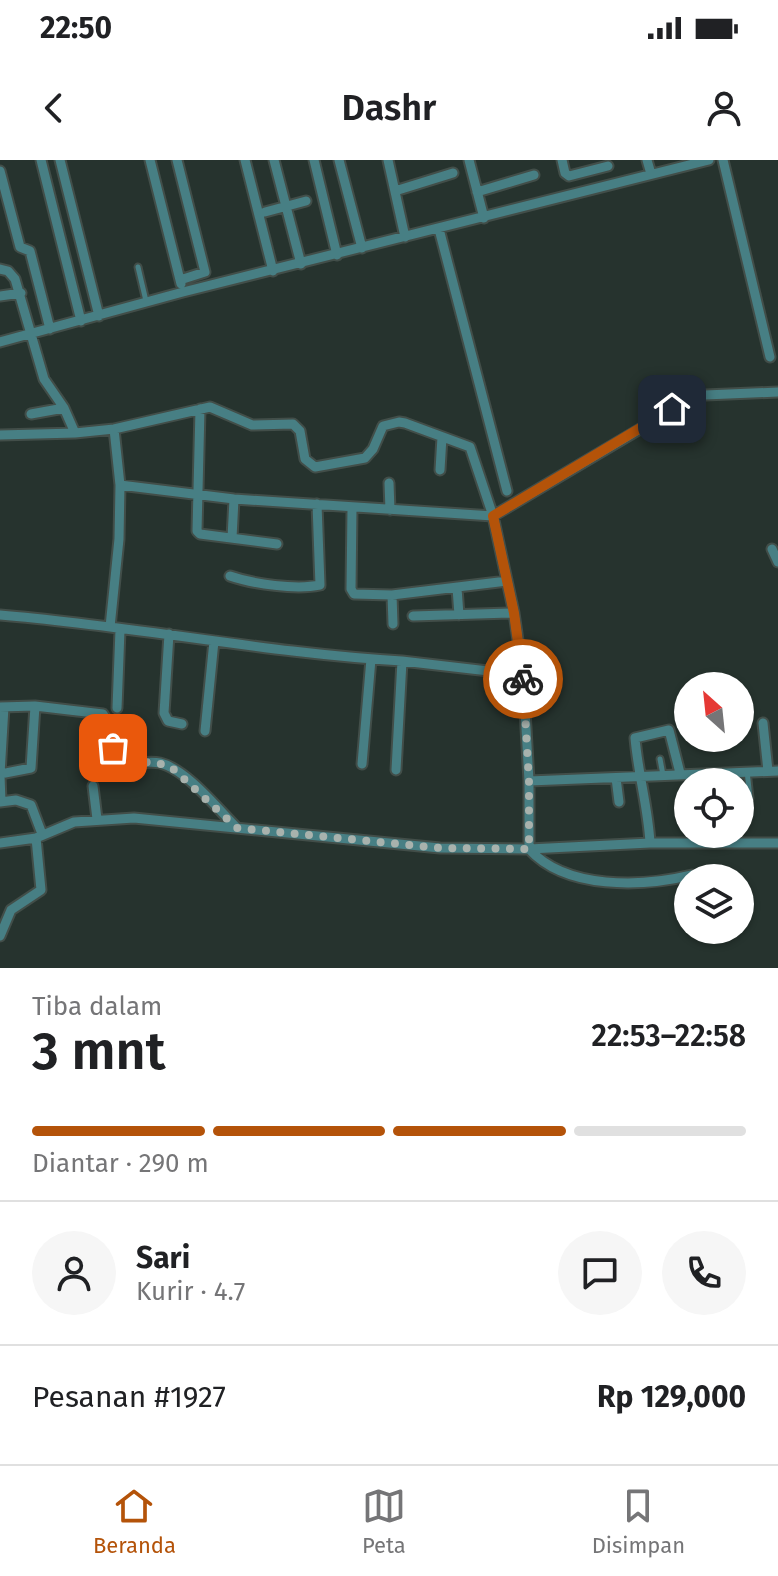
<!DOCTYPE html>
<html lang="id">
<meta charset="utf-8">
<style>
:root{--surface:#fff;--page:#f6f6f6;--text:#202124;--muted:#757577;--line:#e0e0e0;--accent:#b45309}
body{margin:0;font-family:"Fira Sans",sans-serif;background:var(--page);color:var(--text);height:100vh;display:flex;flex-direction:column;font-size:30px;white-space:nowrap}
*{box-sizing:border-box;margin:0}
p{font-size:26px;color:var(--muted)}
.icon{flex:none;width:44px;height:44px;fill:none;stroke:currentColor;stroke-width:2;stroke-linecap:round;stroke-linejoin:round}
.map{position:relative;height:808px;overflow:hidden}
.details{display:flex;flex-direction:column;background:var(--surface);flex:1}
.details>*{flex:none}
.needle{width:52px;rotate:333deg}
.controls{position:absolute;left:674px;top:512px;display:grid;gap:16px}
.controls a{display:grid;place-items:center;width:80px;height:80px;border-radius:50%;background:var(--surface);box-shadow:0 2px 6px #0004;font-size:40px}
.pin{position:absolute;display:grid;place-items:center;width:68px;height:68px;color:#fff;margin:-34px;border-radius:16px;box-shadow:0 4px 12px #0006}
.courier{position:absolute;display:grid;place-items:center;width:80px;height:80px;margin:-40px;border:6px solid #b45309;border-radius:50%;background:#fff;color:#222;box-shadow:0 2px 10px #0007}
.head em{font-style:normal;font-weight:600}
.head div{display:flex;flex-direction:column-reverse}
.head{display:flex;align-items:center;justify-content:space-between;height:136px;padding:0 32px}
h1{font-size:52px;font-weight:600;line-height:60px}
.bar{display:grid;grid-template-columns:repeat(4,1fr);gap:12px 8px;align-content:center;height:96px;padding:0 32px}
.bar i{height:10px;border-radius:6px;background:var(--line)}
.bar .on{background:var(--accent)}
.bar p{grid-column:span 4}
.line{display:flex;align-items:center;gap:20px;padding:0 32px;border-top:2px solid var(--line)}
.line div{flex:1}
.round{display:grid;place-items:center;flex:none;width:84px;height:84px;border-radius:42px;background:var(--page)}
.status{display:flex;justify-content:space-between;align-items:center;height:56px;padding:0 40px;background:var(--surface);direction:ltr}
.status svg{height:22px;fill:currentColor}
header{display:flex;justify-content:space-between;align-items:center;height:104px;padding:0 32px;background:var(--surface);font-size:36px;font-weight:600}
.menu{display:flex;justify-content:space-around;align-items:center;height:112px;border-top:2px solid var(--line);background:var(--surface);font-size:22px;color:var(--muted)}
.menu a{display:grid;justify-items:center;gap:4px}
.menu .on{color:var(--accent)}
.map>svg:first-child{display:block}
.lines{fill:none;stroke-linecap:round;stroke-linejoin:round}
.lane-casing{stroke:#424e49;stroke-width:9}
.street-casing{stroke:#424e49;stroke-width:13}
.lane{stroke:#477f84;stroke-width:5}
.street{stroke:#477f84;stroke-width:9}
.done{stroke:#a8b2ad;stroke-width:8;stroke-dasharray:0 14.4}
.route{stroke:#b45309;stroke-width:10}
</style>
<div class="status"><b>22:50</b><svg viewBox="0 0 49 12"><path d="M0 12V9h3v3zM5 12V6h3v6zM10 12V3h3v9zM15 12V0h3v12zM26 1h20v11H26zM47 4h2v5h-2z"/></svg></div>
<header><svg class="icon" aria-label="back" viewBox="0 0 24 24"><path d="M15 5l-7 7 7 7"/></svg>Dashr<svg class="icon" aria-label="person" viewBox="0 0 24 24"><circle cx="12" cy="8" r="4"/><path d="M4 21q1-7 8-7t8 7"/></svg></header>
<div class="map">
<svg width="778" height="808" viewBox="0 0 778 808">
<rect width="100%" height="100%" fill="#26332e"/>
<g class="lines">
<g class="lane-casing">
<path id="lane" d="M138,107l8,34
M660,599l3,16
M747,611l3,27"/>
</g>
<g class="street-casing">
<path id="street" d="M41,0l40,161
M60,0l39,156
M150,0l31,124
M177,0l28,112 -25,8
M245,0l28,111
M274,0l27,104
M314,0l23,95
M339,0l23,88
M388,0l17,77
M469,0l15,58
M562,0l3,13 4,3 39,-10
M647,0l4,14
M723,0l47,197
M0,11l20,76 10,4 20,78
M395,31l58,-18
M477,32l57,-17
M265,52l41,-11
M439,69l68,262
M0,109l8,2 7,8 29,100 20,29 11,25 39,-4 96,-22 42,18 41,-1 7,7 5,28 10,8 50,-9 8,-9 10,-23 16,-4 6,1 65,24 23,69 21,97 9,62 6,106
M0,136l21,-3
M0,182l183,-50 526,-132
M200,249l-3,122 3,3 77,10
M31,254l33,-6
M0,275l75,-2
M440,310l2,-33
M389,323l1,27
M120,325l114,14 259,17 196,-116 16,-5 73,-3
M352,349l-1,80 3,5 38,1 115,-14
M232,378l2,-39
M772,389l6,13
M230,416c23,8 66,14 90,9l-3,-81
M457,428l2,27
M392,435l1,29
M0,455c135,11 267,38 402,46
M413,456l101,-3
M110,467l9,-88 1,-54 -6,-56
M169,474l-5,79 4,8 14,3
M0,547l35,-1 68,8 7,12 7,34c14,7 28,0 43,3 26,6 58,46 77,65
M117,548l3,-78
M763,563l5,48
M205,571l9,-90
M362,604l9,-105
M396,610l6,-109 121,14
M0,614l31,-6 4,-62
M0,614l4,-67
M0,615l1,27
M616,618l3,24
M93,626l4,33
M0,642l16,-2 15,5 11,29
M0,683l36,-5 38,-16 60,-4 306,30 89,1v-68l249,-10
M650,683c-2,-36 -12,-69 -15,-105l34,-8 11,43
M529,689l121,-6h128
M529,689c37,41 113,38 163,26
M0,776l11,-26 30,-20 -5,-52"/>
</g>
<use href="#lane" class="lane"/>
<use href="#street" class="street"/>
</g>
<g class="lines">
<path class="done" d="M113,588l4,12 5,3 32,-1 17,5 66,61 203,20 89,1v-68l-6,-102"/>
<path class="route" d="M523,519l-9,-66 -21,-97 179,-107"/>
</g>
</svg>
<div class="controls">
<a><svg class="needle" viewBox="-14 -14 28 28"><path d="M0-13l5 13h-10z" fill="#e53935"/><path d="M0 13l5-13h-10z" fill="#757577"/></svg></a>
<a><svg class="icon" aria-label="locate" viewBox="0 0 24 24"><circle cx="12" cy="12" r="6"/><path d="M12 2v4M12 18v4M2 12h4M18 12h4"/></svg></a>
<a><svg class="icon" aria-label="layers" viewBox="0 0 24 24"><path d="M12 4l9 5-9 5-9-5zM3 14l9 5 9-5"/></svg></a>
</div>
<div class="pin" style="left:113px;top:588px;background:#ea580c"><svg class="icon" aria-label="bag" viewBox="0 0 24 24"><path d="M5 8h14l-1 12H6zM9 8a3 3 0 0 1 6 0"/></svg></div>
<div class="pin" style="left:672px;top:249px;background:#1f2937"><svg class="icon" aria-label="home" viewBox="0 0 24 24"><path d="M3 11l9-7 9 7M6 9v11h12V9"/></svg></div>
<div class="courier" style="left:523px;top:519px"><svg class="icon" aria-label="bike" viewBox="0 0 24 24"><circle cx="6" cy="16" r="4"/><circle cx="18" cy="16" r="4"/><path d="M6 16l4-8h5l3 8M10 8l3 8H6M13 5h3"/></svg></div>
</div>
<section class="details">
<div class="head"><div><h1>3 mnt</h1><p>Tiba dalam</p></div><em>22:53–22:58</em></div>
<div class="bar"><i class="on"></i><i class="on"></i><i class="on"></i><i></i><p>Diantar · 290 m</p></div>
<div class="line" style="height:144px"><a class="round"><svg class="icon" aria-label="person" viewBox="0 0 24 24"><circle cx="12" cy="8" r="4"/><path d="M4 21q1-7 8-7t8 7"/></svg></a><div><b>Sari</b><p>Kurir · 4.7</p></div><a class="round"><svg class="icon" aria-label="chat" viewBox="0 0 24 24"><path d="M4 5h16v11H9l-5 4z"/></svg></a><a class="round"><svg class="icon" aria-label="phone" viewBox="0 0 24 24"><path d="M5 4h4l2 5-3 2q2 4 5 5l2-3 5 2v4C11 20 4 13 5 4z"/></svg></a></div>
<div class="line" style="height:104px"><div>Pesanan #1927</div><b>Rp 129,000</b></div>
</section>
<nav class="menu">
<a class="on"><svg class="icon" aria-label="home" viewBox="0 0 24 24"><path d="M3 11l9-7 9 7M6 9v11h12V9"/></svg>Beranda</a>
<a><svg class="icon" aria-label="map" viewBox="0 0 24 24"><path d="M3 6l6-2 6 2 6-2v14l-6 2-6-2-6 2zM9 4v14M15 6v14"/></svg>Peta</a>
<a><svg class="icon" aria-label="saved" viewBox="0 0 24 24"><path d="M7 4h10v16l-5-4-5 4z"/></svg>Disimpan</a>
</nav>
